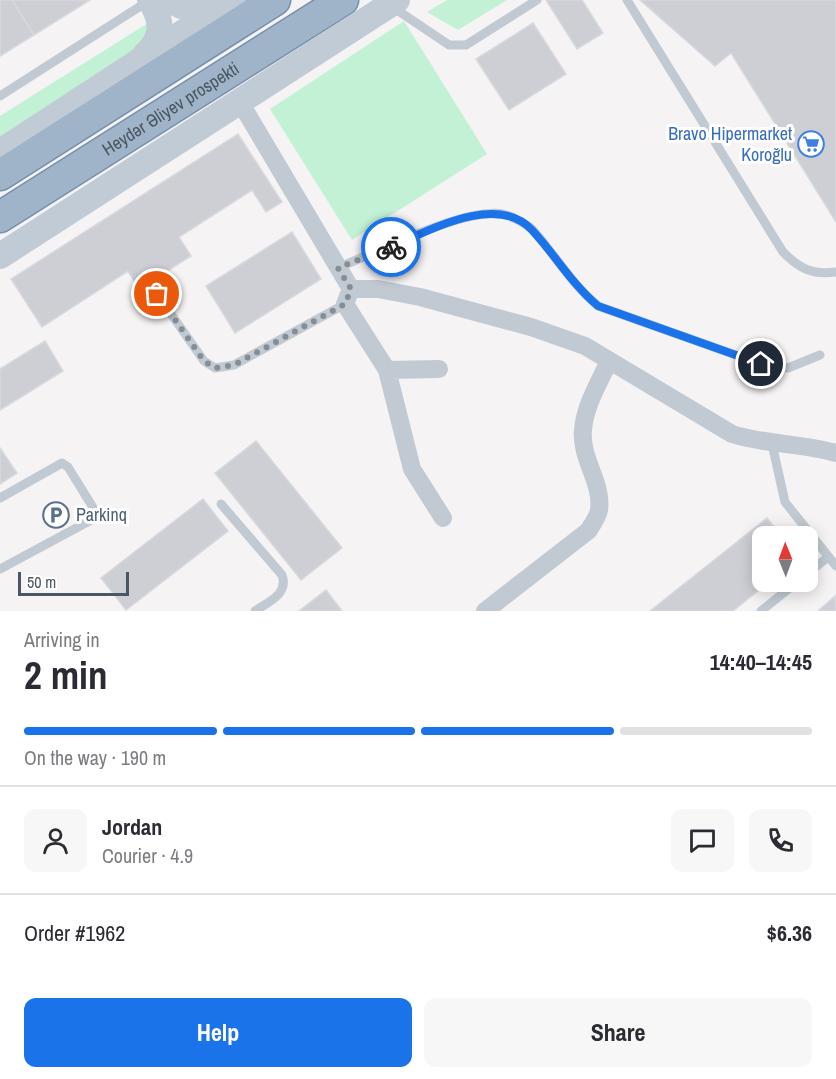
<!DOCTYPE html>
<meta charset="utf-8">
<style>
:root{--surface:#fff;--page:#f7f7f7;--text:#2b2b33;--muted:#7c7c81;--line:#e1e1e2;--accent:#1a73e8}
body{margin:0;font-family:"Archivo Narrow",sans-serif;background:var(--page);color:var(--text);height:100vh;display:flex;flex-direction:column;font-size:22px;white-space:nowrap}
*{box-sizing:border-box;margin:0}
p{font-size:20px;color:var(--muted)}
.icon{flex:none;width:33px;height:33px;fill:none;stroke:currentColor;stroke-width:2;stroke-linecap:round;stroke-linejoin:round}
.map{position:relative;height:611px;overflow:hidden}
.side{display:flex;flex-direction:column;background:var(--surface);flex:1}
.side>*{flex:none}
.needle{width:39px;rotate:359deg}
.controls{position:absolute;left:752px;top:526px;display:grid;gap:12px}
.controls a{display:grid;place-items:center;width:66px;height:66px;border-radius:12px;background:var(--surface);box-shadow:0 3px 15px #0003;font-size:30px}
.scale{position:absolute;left:18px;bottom:15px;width:111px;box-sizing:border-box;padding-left:6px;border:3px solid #4a5661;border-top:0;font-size:16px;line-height:21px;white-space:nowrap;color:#4a5661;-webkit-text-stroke:4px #fff;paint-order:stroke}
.pin{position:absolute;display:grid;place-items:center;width:51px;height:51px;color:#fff;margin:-26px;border:3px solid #fff;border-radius:50%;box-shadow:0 2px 6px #0007}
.courier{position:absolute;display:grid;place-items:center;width:60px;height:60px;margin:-30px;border:4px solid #1a73e8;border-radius:50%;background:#fff;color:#222;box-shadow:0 2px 8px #0007}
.headline em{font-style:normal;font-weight:700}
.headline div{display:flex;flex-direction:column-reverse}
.headline{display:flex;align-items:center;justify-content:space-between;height:102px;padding:0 24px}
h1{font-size:39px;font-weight:700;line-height:45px}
.bar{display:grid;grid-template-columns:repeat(4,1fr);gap:9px 6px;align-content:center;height:72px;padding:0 24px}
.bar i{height:8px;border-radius:4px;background:var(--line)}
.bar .current{background:var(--accent)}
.bar p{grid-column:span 4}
.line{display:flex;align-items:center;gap:15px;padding:0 24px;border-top:2px solid var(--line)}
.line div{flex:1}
.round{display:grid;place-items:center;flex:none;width:63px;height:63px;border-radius:12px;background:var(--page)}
.cta{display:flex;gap:12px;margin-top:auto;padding:12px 24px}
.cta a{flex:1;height:69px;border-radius:12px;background:var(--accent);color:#fff;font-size:24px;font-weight:700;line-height:69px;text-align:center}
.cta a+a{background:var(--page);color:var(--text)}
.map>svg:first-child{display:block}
.green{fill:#c3f1d5}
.building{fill:#cdcfd5;stroke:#d7d9de;stroke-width:1.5}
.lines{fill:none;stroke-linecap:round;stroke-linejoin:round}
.trunk-casing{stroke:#7690ad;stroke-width:33}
.service{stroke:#c1cad2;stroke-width:9}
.minor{stroke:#c1cad2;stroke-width:18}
.secondary{stroke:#c1cbd6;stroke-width:26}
.trunk{stroke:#9fb4c9;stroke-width:30}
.done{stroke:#868d94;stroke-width:6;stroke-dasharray:0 10.8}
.route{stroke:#1a73e8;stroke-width:8}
.labels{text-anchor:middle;stroke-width:6;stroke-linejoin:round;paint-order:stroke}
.street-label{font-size:18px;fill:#4a5661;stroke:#fff}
.shop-label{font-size:18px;fill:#366cbe;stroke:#fff;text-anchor:end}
.service-label{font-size:18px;fill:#4e5e75;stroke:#fff;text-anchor:start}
</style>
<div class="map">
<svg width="836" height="611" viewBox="0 0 836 611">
<rect width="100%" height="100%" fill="#f5f3f3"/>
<path class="green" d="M447,0h60l-49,30 -31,-18z
M404,21l83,133 -135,86 -82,-131z
M148,23l5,14 -153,103v-24z"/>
<path class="building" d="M0,0h12l22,35 -34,21z
M12,0h78l-56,35z
M546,0h36l21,33 -26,16z
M640,0h196v222l-105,-169 -16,13z
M533,23l33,51 -57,36 -33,-51z
M238,134l44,68 -16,10 -14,-22 -73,47 12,19 -52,33 -11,-18 -86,56 -31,-48z
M292,232l29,47 -86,54 -29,-47z
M45,341l18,30 -63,39v-41z
M256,441l86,107 -41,32 -86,-107z
M0,448l17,25 -17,11z
M203,499l25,32 -102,79 -25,-32z
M767,518l15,19h-20v45h7l-36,29h-83z
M326,590l16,21h-43z
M835,596l1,15h-18z"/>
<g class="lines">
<g class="trunk-casing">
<g id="trunk">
<path d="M0,175l275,-175"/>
<path id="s1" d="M0,217l343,-217"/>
</g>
</g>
<path class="service" d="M627,0l156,252c17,17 29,23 53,20
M391,6l58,39h17l71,-45
M0,96l150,-96
M337,268c38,-15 128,-61 166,-54 8,2 23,10 29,15 24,26 37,53 66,77l163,58 27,4 32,-13
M157,294l47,67 11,7 19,-3 111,-61
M772,444l13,58 51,64
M0,498l62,-35 6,4 29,47 -4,5 -93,50
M221,504l61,71c7,19 -14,27 -27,36
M807,574l21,-17
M761,611l36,-29"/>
<path class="minor" d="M240,102l111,187h27l42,8 111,30 54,19 147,88c35,11 69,9 104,19
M351,289l-6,15 42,66 25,99 31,49
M387,370l52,-1
M485,611l103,-80c4,-6 10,-14 11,-21 4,-27 -19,-52 -16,-80 2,-25 16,-47 26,-69"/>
<path class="secondary" d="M172,0c13,12 24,7 38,0
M145,55c19,-18 18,-34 5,-55
M0,152l233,-152
M0,256l397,-256"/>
<use href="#trunk" class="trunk"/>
</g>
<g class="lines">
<path class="done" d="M157,294l47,67 11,7 19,-3 111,-61 6,-15 -13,-21 53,-21"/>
<path class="route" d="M391,247c37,-16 106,-55 141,-17 23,25 40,54 66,76l163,58"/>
</g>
<defs>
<g id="supermarket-ring" transform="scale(1.35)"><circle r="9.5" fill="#fff" stroke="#3f7fe0" stroke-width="1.5"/><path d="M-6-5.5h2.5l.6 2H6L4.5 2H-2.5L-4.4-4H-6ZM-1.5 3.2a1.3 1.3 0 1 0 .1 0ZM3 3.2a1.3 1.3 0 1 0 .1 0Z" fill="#3f7fe0"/></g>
<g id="parking-ring" transform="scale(1.35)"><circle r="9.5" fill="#fff" stroke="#5c6f8a" stroke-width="1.5"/><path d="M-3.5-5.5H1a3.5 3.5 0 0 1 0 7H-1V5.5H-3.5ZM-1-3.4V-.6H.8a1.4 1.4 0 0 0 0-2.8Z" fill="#5c6f8a"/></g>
</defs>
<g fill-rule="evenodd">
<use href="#supermarket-ring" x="811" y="144"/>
<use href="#parking-ring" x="56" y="515"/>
</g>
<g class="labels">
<g class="street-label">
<text dy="6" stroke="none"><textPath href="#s1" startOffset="202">Heydər Əliyev prospekti</textPath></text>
</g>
<g class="shop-label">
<text x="792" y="140">Bravo Hipermarket<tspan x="792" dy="21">Koroğlu</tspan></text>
</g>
<g class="service-label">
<text x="76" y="521">Parkinq</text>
</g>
</g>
</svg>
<div class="controls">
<a><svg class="needle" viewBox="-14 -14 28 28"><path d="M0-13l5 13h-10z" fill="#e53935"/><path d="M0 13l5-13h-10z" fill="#7c7c81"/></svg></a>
</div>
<div class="scale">50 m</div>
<div class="pin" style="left:157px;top:294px;background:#ea580c"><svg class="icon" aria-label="bag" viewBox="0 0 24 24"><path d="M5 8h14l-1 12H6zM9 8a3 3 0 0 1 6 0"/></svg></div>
<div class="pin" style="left:761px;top:364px;background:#1f2937"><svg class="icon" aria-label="home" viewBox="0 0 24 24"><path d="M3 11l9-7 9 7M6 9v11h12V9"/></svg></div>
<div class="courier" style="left:391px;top:247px"><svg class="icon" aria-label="bike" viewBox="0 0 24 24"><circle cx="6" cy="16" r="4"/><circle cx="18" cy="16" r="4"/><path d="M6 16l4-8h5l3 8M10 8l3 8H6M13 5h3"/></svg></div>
</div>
<section class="side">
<div class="headline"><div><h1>2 min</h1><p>Arriving in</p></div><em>14:40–14:45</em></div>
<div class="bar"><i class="current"></i><i class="current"></i><i class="current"></i><i></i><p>On the way · 190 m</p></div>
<div class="line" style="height:108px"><a class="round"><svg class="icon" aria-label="person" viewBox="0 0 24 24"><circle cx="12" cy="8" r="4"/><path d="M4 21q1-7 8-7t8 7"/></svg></a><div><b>Jordan</b><p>Courier · 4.9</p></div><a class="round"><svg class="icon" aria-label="chat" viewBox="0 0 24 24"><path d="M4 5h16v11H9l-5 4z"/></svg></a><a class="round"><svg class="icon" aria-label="phone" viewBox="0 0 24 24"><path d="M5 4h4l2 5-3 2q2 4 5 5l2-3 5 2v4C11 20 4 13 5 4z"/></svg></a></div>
<div class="line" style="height:78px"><div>Order #1962</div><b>$6.36</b></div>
<div class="cta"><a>Help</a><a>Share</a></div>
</section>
